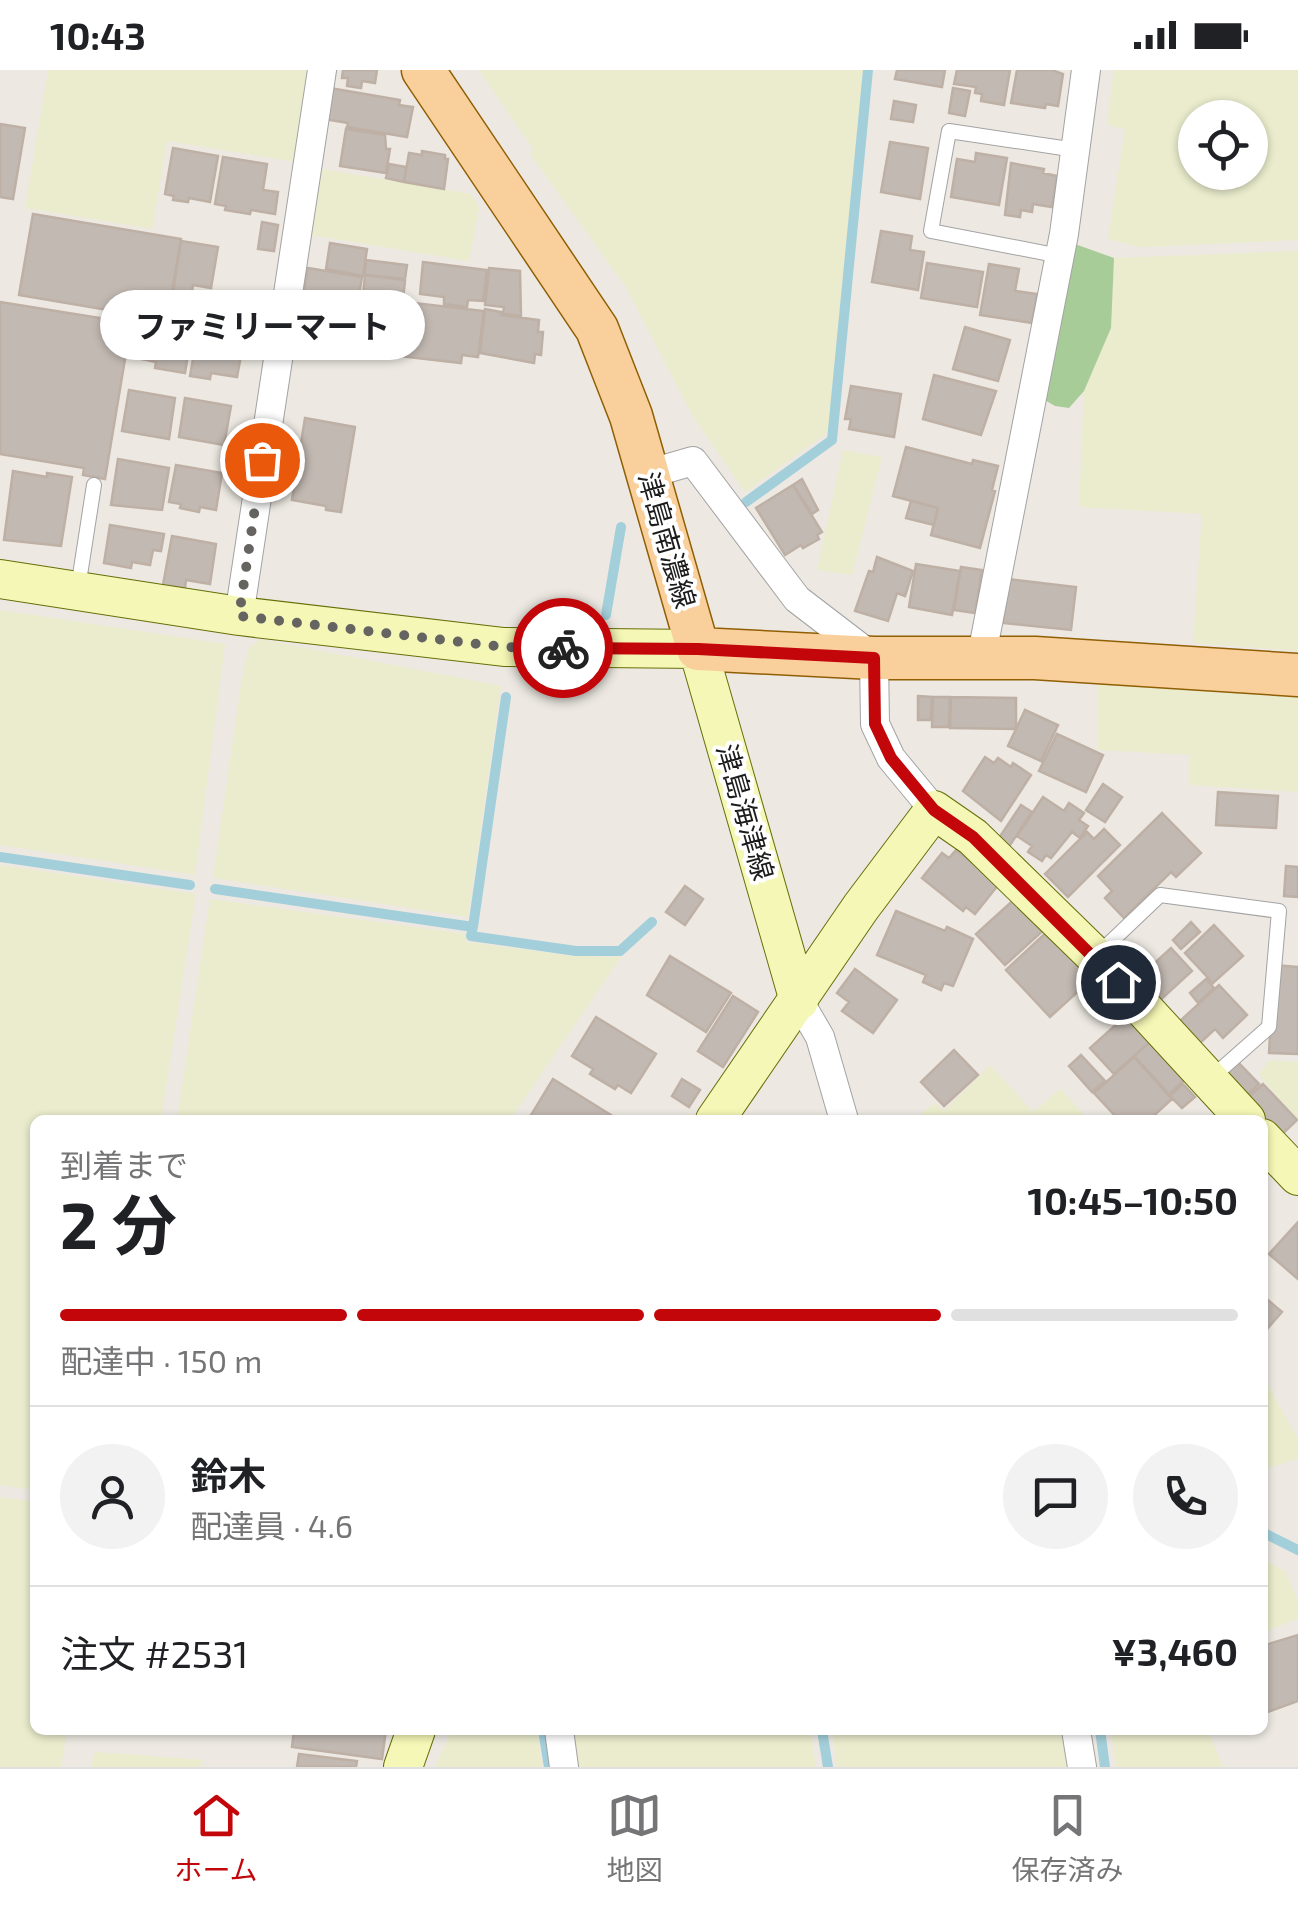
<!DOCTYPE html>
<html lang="ja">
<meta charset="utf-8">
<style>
:root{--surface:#fff;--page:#f2f2f2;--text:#202124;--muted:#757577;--line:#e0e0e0;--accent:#c30609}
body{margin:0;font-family:"Exo 2","Noto Sans JP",sans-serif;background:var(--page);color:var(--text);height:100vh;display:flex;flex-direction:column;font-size:38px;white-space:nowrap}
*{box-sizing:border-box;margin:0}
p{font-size:32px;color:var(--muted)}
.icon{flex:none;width:55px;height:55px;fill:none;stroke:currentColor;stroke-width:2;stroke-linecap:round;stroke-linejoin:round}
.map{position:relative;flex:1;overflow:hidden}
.panel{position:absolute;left:30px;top:1045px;width:1238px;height:620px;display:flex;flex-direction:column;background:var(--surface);border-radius:15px;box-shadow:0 2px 8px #0004}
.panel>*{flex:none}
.tools{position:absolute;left:1178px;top:30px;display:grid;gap:20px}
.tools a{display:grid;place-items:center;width:90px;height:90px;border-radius:50%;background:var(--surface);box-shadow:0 2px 8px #0004;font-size:50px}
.pin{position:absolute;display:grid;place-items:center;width:85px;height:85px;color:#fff;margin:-42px;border:5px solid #fff;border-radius:50%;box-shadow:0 2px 10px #0007}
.courier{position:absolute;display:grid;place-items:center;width:100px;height:100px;margin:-50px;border:8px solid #c30609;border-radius:50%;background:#fff;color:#222;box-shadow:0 2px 12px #0007}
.bubble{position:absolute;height:70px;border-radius:35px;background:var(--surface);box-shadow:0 2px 8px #0004;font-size:32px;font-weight:700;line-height:70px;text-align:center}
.summary em{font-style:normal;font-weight:700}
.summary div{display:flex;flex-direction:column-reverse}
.summary{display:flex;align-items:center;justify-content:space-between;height:170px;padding:0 30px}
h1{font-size:65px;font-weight:700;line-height:75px}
.bar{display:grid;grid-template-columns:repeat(4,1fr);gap:15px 10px;align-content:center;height:120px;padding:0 30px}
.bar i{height:12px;border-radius:8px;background:var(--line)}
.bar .selected{background:var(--accent)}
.bar p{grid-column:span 4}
.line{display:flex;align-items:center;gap:25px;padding:0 30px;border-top:2px solid var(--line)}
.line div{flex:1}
.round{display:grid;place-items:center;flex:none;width:105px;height:105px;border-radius:52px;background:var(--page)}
.status{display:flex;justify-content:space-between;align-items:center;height:70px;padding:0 50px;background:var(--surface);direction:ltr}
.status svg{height:28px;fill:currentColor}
.menu{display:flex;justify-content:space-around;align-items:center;height:140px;border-top:2px solid var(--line);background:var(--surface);font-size:28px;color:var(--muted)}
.menu a{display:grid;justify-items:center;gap:5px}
.menu .selected{color:var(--accent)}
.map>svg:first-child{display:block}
.farmland{fill:#eaeccd;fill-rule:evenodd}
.forest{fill:#a8cc98}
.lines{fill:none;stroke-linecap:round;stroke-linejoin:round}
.stream{stroke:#a3cfda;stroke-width:10}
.building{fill:#c2b9b2;stroke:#beb0a5;stroke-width:2.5}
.lane-casing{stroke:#a3a3a3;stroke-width:16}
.street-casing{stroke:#a3a3a3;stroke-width:30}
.secondary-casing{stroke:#666f08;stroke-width:40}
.primary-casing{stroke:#905f04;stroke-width:45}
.lane{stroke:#fff;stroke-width:14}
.street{stroke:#fff;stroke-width:28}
.secondary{stroke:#f5f7b6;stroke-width:38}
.primary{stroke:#f9cf9c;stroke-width:42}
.done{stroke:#656461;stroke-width:10;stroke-dasharray:0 18}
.route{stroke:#c30609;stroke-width:12}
.labels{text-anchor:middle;stroke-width:8;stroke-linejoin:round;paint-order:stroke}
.street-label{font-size:28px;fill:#1c1c1c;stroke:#fff}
</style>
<div class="status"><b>10:43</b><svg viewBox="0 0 49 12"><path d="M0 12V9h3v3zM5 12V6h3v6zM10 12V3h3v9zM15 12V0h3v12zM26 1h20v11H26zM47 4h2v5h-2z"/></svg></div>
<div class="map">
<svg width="1298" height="1697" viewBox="0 0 1298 1697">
<rect width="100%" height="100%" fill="#ede9e2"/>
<path class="farmland" d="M48,0h264l-16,92 -129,-21 -15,88 -127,-21z
M479,0h384l-35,362 -83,60 -53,-77 -66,-128 -96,-133 3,-5z
M1114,0h184v170l-158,7 -32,-8 17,-110 -18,-4zM1195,48h55v54h-55z
M316,98l155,26 8,14 -10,53 -164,-27z
M1298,181v400l-105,-8 9,-129 -123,-7 5,-116 27,-63 3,-70z
M843,380l39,7 -30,118 -35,-5z
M0,540l225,34 -30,231 -195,-30z
M260,569l241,47 -33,231 -255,-39 29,-200 7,-30z
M1098,614l92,1 108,8v99l-108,-7v-30l-92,-5z
M0,795l196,29 -35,226h-126v370l-35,-5z
M210,829l256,35v8l108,14 47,1 -111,163h-333z
M1269,990l29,2v58l-39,-45z
M990,995l43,47 27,-23 29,31h-175l20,-17 10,8z
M1263,1305l35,65v18l-32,11 -4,-2z
M0,1427l35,5v228h32l-6,37h-61z
M1263,1489l23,13 12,30v16l-35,15z
M452,1660h85l5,37h-107z
M574,1660h236l6,37h-237z
M832,1660h234l6,37h-235z
M1111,1660h97l15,37h-107z
M95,1682l108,8 -3,7h-109z"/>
<path class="forest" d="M1075,174l39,14 -3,70 -27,63 -15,17 -14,-2 -12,-7z"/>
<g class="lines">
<path class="stream" d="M746,432l86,-62 36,-370
M606,545l15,-88
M0,787l190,28
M215,819l258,38 33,-230
M473,857l-2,9 105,15h44l32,-29
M1262,1462l36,18
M543,1660l6,37
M822,1660l6,37
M1100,1660l5,37"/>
</g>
<path class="building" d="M343,0h34l-2,13 -13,-2 -1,7 -14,-2 1,-8h-6z
M897,0h48l-3,17 -47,-8z
M957,0h53l-6,35 -23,-4 1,-7 -7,-1 1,-6 -22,-3z
M1017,0h35l11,4 -5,32 -12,-2 -1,4 -34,-5z
M330,18l70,12 -1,5 14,2 -6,30 -60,-10 1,-4 -24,-4z
M953,18l17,3 -5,25 -16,-3z
M894,31l22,4 -3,17 -22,-3z
M0,54l25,4 -12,71 -13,-2z
M346,59l39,6 1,14h4l-4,24 -46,-7z
M890,72l38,6 -8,51 -39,-7z
M173,78l45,8 -8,46 -21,-4 -1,4 -15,-2 1,-4 -9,-2z
M422,81l23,4v4h3l-4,30 -40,-7 5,-29 13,2z
M976,83l31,5 -8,47 -48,-8 6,-38 18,3z
M223,87l44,7 -4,26 15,2 -3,22 -24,-4 -1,4 -25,-4 1,-4 -11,-2z
M1011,93l33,6 -1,4 14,3 -5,31 -19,-3 -1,8 -11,-2 -1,7 -15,-2z
M389,94l17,3 -2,15 -18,-4z
M33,144l148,25 -14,81 -148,-25z
M262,152l16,3 -4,26 -16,-2z
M881,161l31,5 -2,14 14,2 -6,38 -46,-8z
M181,171l37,6 -7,41 -18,-3 -2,14 -6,-1 -4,22 -12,-2z
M330,173l37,6 -4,27 -37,-7z
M366,190l41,5 -2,14 -40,-4z
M423,192l64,8 -4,31 -15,-1 -1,7 -23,-3v-7l-24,-3z
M927,193l56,9 -6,35 -56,-9z
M989,194l30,5 -4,22 22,3 -5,29 -52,-8z
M308,198l54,9 -6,36 -54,-9z
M489,198l31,3 1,45 -18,-2 1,-7 -19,-2z
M365,205l40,5 -2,20 -40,-4z
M362,227l122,14 -6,46 -16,-2 -1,8 -106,-12z
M0,232l131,21 -26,156 -22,-4 1,-7 -84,-14z
M485,239l16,3v3l38,5 -1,12h5l-2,23 -6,-1 -1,9 -54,-10z
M965,257l45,13 -12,41 -45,-12z
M142,258l49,8 -6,37 -30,-5 1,-6 -19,-4z
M197,267l46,7 -6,33 -26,-4 -1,6 -20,-3z
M934,305l62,16 -15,44 -58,-16z
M851,316l50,8 -7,43 -45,-8 2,-10h-6z
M129,320l46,8 -6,41 -47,-8z
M185,328l46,8 -7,39 -45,-8z
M305,348l50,9 -14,85 -15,-2v-4l-34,-6z
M906,377l66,17 1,-4 25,6 -6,24 3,1 -15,57 -49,-13 7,-27 -45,-12z
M286,387l11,1 -5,31 -10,-2z
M118,389l51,9 -7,42 -51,-5z
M176,395l46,8 -6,37 -16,-3 -1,5 -19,-4 1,-4 -12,-2z
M13,401l34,6v-4l25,4 -11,69 -57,-6z
M802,409l16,31 -6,4 -19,-29z
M793,415l29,47 -5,3 2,4 -16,9 -2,-3 -16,10 -29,-47z
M911,431l27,7 -4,17 -28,-7z
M110,455l54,9 -3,17 -8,-1 -3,15 -18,-3 -1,6 -27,-5z
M172,466l44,8 -6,40 -24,-4 -1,8 -22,-3z
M877,487l36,14 -8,25 -8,-3 -9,28 -33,-10 14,-40 4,1z
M916,494l44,7 -8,44 -43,-8z
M961,497l21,3 -7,43 -21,-3z
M1008,509l68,8 -5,43 -68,-7z
M918,626l14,1 -1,23h-13z
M933,627h17l-1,30h-17z
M951,627l65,1v31l-66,-1z
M1025,640l33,15 -17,36 -33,-15z
M1057,664l46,21 -17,37 -47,-21z
M985,687l9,6 4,-5 13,9 2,-4 18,12 -30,46 -38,-30z
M1103,714l19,13 -17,25 -19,-12z
M1218,722l60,4 -2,32 -60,-3z
M1043,727l21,14 5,-8 15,10 -5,7 9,6 -8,12 -8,-6 -21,26 -5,-3 -4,6 -14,-9 4,-6 -15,-10z
M1021,735l11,7 -26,39 -11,-7z
M1162,743l39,40 -25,24 -5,-5 -47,46 -19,-20 7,-7 -14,-15z
M1104,759l16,16 -52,52 -23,-23 42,-42 7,7z
M956,780l43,34 -24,30 -9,-7 -3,4 -41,-33 20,-25 7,5z
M1286,796l12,1v30l-14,-1z
M685,816l18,13 -18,26 -19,-13z
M1018,826l29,31 -42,38 -29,-31z
M896,841l49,20 2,-4 26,12 -20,47 -9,-3 -3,7 -18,-8 3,-7 -49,-20z
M1191,852l9,10 -19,17 -8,-9z
M1214,855l29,31 -30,27 -28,-30z
M1051,858l44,48 -45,41 -44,-47z
M1171,878l21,23 -36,33 -21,-23z
M670,886l61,37 -25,39 -59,-37z
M1274,895l24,2v87l-29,-1z
M855,899l42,31 -24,33 -31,-22 7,-9 -12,-9z
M1206,909l8,9 -16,15 -8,-10z
M1219,915l28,30 -24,23 -8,-9 -16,15 -20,-22z
M733,926l25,16 -35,55 -25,-16z
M1129,943l24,26 -39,35 -24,-26z
M596,947l60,37 -25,39 -13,-8 -3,4 -25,-15 3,-5 -21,-13z
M1153,969l35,38 -19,17 -35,-38z
M954,980l24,25 -34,31 -23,-24z
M1081,985l24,26 -13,11 -23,-26z
M1134,987l38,42 -23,21h-30l-25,-27z
M1235,989l24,25 -17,16 -24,-25z
M553,1009l66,41h-91z
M682,1009l18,11 -11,17 -17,-11z
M1183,1014l12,13 -13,11 -12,-12z
M1263,1014l34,36 -20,19 -34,-37z
M1298,1152v57l-29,-25z
M1262,1225l20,17 -15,17 -5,-4z
M1298,1565v66l-36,13v-68z
M294,1660h92l-4,29 -90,-12z
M299,1684l58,7 -1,6h-59z"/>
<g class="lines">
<g class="lane-casing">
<path id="lane" d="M1060,186l-129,-25 18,-100 127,19
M78,518l16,-103
M1096,886l64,-61 119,16 -10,116 -59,52"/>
</g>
<g class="street-casing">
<path id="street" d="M648,404l45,-13 104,138 77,59 1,66 16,34 43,52
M239,546l83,-546
M981,589l83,-425 22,-164
M799,931l21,36 24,83
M559,1660l5,37
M1076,1660l6,37"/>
</g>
<g class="secondary-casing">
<path id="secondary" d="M0,509l239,37 265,31 194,2 101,352
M715,1050l146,-213 73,-97 39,27 123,120 150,163
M1262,1068l36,38
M403,1697l13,-37"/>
</g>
<g class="primary-casing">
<path id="primary" d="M423,0l174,259 34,87 67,233 176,9h161l263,17"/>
</g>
<use href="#lane" class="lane"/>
<use href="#street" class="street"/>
<use href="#secondary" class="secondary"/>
<use href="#primary" class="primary"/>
</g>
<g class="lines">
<path class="done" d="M262,390l-23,156 265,31 59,1"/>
<path class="route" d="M563,578l135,1 176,9 1,66 16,34 43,52 39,27 145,145"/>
</g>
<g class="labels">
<g class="street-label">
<text transform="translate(667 470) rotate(74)" y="10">津島南濃線</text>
<text transform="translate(745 742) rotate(74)" y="10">津島海津線</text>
</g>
</g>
</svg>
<div class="tools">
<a><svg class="icon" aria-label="locate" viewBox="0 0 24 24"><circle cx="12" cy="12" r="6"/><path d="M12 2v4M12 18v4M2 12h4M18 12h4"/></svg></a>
</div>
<div class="pin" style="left:262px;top:390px;background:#ea580c"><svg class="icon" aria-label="bag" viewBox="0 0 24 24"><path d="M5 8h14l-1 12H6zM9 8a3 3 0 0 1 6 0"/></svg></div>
<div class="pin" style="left:1118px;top:912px;background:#1f2937"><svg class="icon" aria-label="home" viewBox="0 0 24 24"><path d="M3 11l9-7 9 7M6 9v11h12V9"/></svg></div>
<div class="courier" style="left:563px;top:578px"><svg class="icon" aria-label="bike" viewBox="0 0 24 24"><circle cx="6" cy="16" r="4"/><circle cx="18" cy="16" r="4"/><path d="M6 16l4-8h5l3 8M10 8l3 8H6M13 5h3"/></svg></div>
<div class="bubble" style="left:100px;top:220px;width:325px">ファミリーマート</div>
<section class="panel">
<div class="summary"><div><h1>2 分</h1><p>到着まで</p></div><em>10:45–10:50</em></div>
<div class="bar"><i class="selected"></i><i class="selected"></i><i class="selected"></i><i></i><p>配達中 · 150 m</p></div>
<div class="line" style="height:180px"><a class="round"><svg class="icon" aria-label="person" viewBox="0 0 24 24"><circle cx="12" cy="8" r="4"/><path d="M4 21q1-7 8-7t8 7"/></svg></a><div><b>鈴木</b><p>配達員 · 4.6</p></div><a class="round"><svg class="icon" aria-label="chat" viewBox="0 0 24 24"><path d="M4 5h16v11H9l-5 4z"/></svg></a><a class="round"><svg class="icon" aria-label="phone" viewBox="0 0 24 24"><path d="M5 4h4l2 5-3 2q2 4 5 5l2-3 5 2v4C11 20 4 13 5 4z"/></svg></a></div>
<div class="line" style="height:130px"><div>注文 #2531</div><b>¥3,460</b></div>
</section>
</div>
<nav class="menu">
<a class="selected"><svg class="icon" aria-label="home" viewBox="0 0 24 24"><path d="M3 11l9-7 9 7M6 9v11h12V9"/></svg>ホーム</a>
<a><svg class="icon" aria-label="map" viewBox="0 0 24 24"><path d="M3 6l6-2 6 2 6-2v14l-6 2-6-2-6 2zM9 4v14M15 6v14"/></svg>地図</a>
<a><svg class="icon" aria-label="saved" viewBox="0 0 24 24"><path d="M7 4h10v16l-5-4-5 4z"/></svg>保存済み</a>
</nav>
